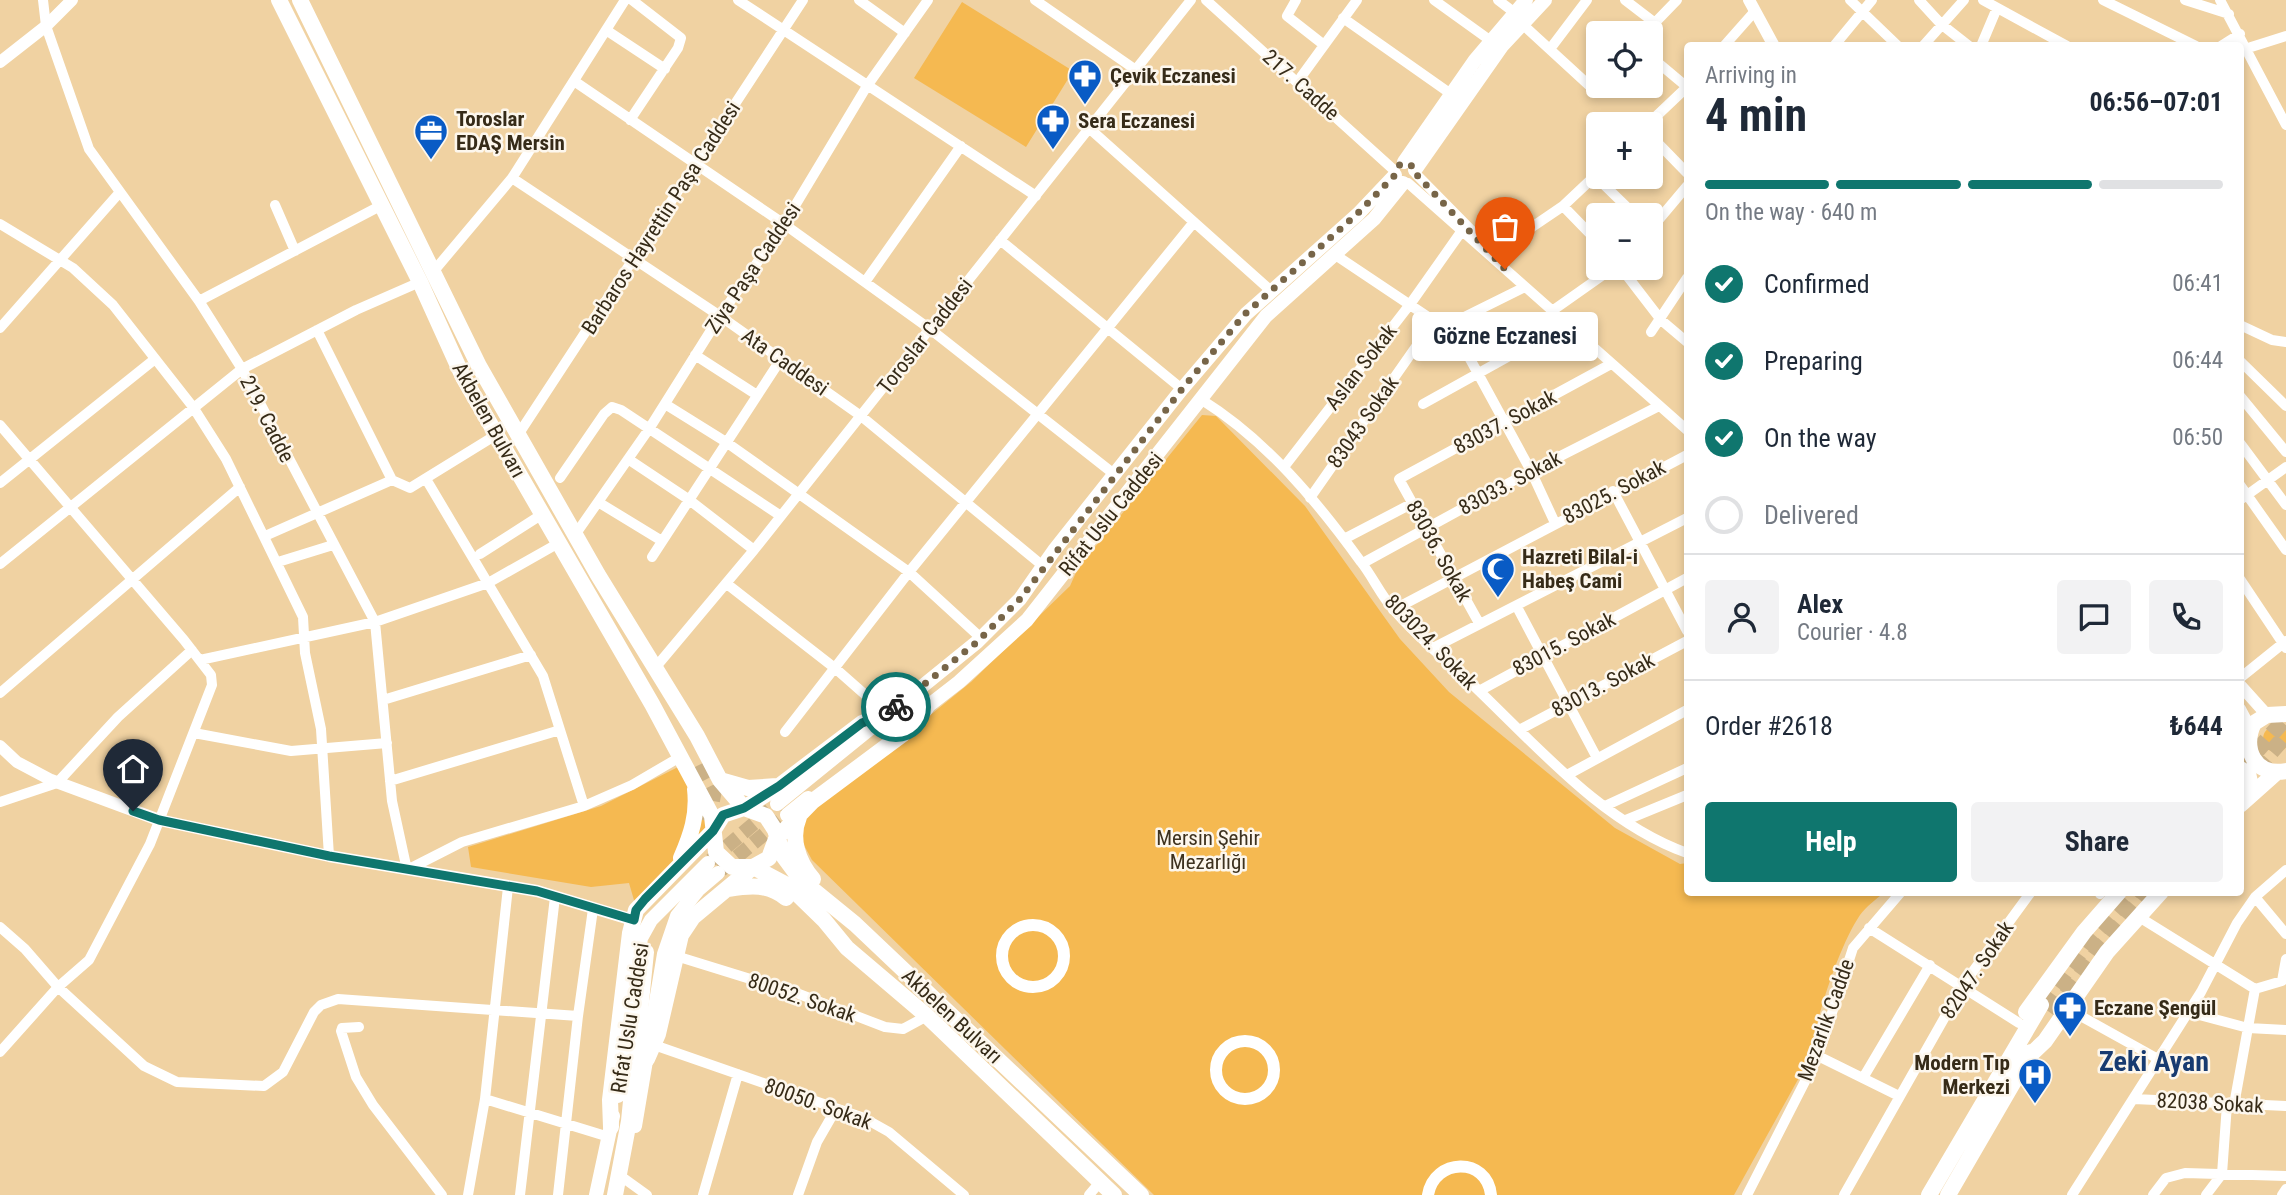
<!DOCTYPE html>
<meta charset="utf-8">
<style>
:root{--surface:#fff;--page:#f2f2f3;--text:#1f2937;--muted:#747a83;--line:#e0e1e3;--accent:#0f766e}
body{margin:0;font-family:"Roboto Condensed",sans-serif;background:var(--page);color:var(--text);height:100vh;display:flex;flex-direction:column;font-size:26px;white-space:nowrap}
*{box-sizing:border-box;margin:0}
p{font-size:23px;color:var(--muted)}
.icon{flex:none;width:38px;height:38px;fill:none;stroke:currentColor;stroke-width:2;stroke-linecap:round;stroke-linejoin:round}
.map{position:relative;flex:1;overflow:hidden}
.panel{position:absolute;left:1684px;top:42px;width:560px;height:854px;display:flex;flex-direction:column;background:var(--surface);border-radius:7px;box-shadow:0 4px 10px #0003}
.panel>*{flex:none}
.buttons{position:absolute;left:1586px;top:21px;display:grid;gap:14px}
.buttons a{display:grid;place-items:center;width:77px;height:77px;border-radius:7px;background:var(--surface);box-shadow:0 4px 10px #0003;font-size:35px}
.pin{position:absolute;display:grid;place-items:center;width:60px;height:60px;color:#fff;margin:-72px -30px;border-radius:50% 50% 50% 0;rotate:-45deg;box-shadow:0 0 7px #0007}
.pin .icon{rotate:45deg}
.courier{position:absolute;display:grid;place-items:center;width:70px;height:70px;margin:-35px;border:5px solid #0f766e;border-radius:50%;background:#fff;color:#222;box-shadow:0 2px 9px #0007}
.bubble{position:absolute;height:49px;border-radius:7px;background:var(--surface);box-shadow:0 4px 10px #0003;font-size:23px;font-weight:700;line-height:49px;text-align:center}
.summary em{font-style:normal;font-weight:700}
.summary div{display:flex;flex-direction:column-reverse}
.summary{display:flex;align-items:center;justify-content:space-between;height:119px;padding:0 21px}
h1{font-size:46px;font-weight:700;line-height:52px}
.bar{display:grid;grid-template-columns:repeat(4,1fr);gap:10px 7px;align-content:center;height:84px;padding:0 21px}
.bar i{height:9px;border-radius:5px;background:var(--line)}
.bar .on{background:var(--accent)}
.bar p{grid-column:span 4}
.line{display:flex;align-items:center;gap:18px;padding:0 21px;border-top:2px solid var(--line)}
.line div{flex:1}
.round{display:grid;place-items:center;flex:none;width:74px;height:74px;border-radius:7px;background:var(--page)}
ol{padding:0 21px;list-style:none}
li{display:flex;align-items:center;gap:21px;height:77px}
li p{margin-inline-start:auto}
li .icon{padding:7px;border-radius:50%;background:var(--accent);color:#fff;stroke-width:4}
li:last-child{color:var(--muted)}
li i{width:38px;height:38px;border:4px solid var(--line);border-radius:50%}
.primary-button{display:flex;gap:14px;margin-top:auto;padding:14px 21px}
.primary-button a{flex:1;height:80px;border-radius:7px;background:var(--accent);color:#fff;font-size:28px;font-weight:700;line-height:80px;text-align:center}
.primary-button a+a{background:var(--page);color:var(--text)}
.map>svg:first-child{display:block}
.green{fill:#f5b951}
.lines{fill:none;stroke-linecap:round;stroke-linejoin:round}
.secondary-tunnel{stroke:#cbb186;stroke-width:14;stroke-dasharray:14 7;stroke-linecap:butt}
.primary-tunnel{stroke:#cbb186;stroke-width:16;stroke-dasharray:16 8;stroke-linecap:butt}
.minor{stroke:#fff;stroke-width:10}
.tertiary{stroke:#fff;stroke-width:12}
.secondary{stroke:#fff;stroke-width:14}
.primary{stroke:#fff;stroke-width:16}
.done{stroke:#776548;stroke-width:7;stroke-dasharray:0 12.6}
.route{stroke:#0f766e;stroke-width:9}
.labels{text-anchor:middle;stroke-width:5;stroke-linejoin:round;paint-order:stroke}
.poi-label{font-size:21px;font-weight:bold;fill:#362b18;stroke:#fdf7ed;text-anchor:start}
.street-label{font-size:21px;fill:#362b18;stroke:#fdf7ed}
.park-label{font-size:21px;fill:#3e321f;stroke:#fdf7ed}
.district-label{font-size:28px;font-weight:bold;fill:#183b70;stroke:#fdf7ed}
</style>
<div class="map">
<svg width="2286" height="1195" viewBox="0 0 2286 1195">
<rect width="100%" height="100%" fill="#f0d2a2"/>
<path class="green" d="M962,2l111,69 -47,76 -112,-69z
M1202,415l14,1 89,90 95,133 49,53 166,136 65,36 7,-1v29l197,1c-8,6 -18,14 -24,22 -21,31 -45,105 -49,141l-77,139h-580l-342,-335 -14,-26 3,-14 170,-138 99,-96 8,-18z
M2263 739a13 13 0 1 1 26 0a13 13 0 1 1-26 0Z
M678,767l29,44v21l-71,75 -7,-24 -38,4 -120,-20 -3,-20 133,-41z"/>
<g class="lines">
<path class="secondary-tunnel" d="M711,860l66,-56
M721,870l66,-55"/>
<path class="primary-tunnel" d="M701,764l13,26 -6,31
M2240,770l46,-52
M2240,788l46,-53
M2041,1005l51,-68 40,-45
M2052,1014l49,-67 47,-55"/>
<path class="minor" d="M43,0l3,26 43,123 110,152 43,68 133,253 17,179 15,69 55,-28 122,-36 -41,-130 -117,-197
M738,0l298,196
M859,0l46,33
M1035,0l101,70
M1206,0l189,171
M1296,0l-9,16 37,29
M1434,0l57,41
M1498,0l17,13
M1625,0l30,23
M1850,0l48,46
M1919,0l22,24 28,22
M1983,0l84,46
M2103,0l93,46
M2185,0l44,14
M2220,0l66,125
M1343,18l108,76
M1521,23l72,66 5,-5
M606,30l59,39
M1645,33l32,-33
M1724,46l31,-35
M1834,46l38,-46
M1923,46l41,-46
M1981,46l16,-38
M2221,46l19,-12
M2248,48l38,-12
M1550,49l37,-49
M1650,56l37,31
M1301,77l56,-77
M574,81l210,143 146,105 184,145
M630,120l48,-72 3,-10 -49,-38
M1648,124l39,-37
M1090,129l180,161
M1650,135l37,38
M1416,174l64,65 2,7
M1595,176l40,39
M512,178l208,138 141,100 182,150
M1408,183l279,247
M275,205l20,46
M1563,206l35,36
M0,224l73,44 40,37 80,102 33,52 77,158 2,36 16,76 8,127
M1650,230l37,-44
M1000,240l182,149
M1334,254l109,73
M1491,255l72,-49 35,-33
M1621,268l40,52 26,22
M433,272l79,-94 113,-178
M865,282l96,-136
M199,301l183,-96
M1552,311l61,-43
M1451,324l80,147 24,52
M2240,325l32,15 14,2
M0,328l120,-136
M317,330l75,150
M1651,332l36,-54
M695,355l62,40
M2240,361l46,45
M2240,396l46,56
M1202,400c64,40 115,101 159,162 12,15 20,34 33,48 24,28 54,52 81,77 63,60 128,136 212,166
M665,404l61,38 183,130 72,66
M1423,404l144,-80
M0,425l184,215 27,35 1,10 -62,159 -61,116 -31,27 -58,65
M518,435l285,-435
M2240,443l46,62
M628,459l60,40 66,51
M1284,467l127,-164 50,-71
M560,478l44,-64 8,-7 9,3 160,106
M0,483l155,-124
M2240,485l46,65
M1613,491l74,140
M1310,498l112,-160 103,-51
M2240,500l46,-33
M598,502l64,39
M575,535l74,-106 71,-113 64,-92 83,-138 61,-86
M265,536l127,-56 18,8 86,-53
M1344,539l69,-36
M480,554l61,-39
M652,557l129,-198
M278,562l55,-17
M1363,563l168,-92 128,-65
M0,564l242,-195 114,-59 64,-28
M2240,579l46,69
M727,584l109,85 51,45
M1517,607l80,151
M1393,610l294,-155
M1479,623l-80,-144 212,-115
M1433,648l254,-130
M200,660l175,-38 113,-39 69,-39
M655,668l99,-118 437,-550
M2240,678l46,-37
M1479,691l208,-113
M0,693l240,-206
M383,700l148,-45
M1519,730l168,-89
M785,732l124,-160 285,-350
M194,733l97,18 96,-8
M2240,749h2
M1567,775l120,-65
M390,781l170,-51
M0,802l57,-19 61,-66 74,-67
M584,806l48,-21 48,-28
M1605,806l82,-38
M1626,820l61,-25
M2099,892l1,2
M2255,897l31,37
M2139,917l116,72
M0,927l25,22 33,38 86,79 33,16 87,4 19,-14 31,-60 7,-7 17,-6 240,17
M1869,928l150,95
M676,956l123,38 86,33 18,2 24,-13
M2068,1009l90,50
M2188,1012l60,16 38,2
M359,1027l-17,1 -1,3 15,46 17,28 69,90
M654,1045l210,73 25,14 75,63
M1818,1056l81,40
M1863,1078l67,-113
M485,1099l124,38
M2134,1099l152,7
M2234,1105l21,-116 27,-8 4,-22
M622,1177l25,18
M468,1195l17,-96 23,-212
M520,1195l35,-298
M558,1195l20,-179 15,-107
M703,1195l35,-121
M798,1195l19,-53 19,-33
M1089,1195l11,-13
M1747,1195l71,-139 35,-108 48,-56
M1844,1195l119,-210 68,-93
M2072,1195l129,-203 36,-69 18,-26 31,-27
M2153,1195l13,-17 19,-5 101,3
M2206,1195l16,-21 5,-70
M2282,1195l4,-6"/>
<path class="tertiary" d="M1749,0l25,46
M0,62l46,-36 26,-26
M2240,685l27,30
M2240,709l11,21
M0,746l17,16 34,18 108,40 170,36 208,35 96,29
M1002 956a31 31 0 1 1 62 0a31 31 0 1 1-62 0Z
M1216 1070a29 29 0 1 1 58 0a29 29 0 1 1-58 0Z
M1428,1195c6,-37 59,-39 63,0"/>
<path class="secondary" d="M1404,162l71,-102 51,-60
M1415,170l87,-124 43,-46
M919,713l40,-31 68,-62 239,-304 108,-97 29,-36
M777,804l200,-162 43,-43 35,-50 127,-160 64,-75 112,-100 37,-39
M787,815l21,-17
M618,1096l23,-158 10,-18 57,-57
M635,1126l29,-172 13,-38 21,-26 20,-17
M596,1195l17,-79"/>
<path class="primary" d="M279,0l141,282 43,95 189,327 60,112 4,36 16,15h21l36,19 35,34 23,28 80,68 187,179
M300,0l179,366 119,209 99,161 23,44 24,28 22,8 9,14 9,27 17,23 54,44 286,271
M2286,714l-19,1 -13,8c-13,25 1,54 32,48
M2240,769l8,4 4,19
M720,780l28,8 29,-2
M2240,805l37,-33
M799,817c-9,21 -1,45 14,62
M681,858c10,-23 17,-43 14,-69
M729,889c22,-4 40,-5 57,9
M2026,1012l58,-80 35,-40
M2027,1058l18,-17 62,-89 54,-60
M647,1059l11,-25 23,-99 12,-18 60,-50 16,-9 7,-19 37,-38 90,-67 23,-26
M611,1127l-1,-27 20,-167 6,-23 77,-79 10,-16 21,-7 35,-22 83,-63 25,-9
M615,1195l14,-74 17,-169
M1929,1195l112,-190
M1948,1195l83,-143"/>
</g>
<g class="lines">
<path class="done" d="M896,707l81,-65 43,-43 162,-210 63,-75 112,-100 38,-39 5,-11 13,2 3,8 89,95"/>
<path class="route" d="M133,811l26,9 170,36 208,35 97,29 2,-10 9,-11 68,-68 10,-16 21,-7 35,-22 83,-63 25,-9 9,-7"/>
</g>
<defs>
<g id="pharmacy-pin" transform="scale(1.75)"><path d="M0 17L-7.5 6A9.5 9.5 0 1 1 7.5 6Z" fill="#095bc5" stroke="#fdf7ed"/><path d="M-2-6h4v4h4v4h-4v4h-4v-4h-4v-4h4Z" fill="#fff"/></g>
<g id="office-pin" transform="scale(1.75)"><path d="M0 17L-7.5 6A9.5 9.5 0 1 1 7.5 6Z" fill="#095bc5" stroke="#fdf7ed"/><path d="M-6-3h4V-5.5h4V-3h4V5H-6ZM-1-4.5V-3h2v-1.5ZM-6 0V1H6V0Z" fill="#fff"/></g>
<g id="mosque-pin" transform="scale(1.75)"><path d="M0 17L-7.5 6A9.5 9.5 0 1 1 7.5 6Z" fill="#095bc5" stroke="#fdf7ed"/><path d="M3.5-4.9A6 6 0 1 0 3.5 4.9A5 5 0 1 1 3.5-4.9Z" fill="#fff"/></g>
<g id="hospital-pin" transform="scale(1.75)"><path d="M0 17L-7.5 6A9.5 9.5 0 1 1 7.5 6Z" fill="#095bc5" stroke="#fdf7ed"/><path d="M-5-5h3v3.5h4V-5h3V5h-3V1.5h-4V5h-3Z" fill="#fff"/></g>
</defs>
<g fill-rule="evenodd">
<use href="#pharmacy-pin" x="1085" y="76"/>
<use href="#pharmacy-pin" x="1053" y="121"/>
<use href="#office-pin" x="431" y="131"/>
<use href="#mosque-pin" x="1498" y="569"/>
<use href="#pharmacy-pin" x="2070" y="1008"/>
<use href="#hospital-pin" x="2035" y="1075"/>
</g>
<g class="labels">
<g class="poi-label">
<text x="1110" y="83">Çevik Eczanesi</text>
<text x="456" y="126">Toroslar<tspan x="456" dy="24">EDAŞ Mersin</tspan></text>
<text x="1078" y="128">Sera Eczanesi</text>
<text x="1522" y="564">Hazreti Bilal-i<tspan x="1522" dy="24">Habeş Cami</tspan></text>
<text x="2094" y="1015">Eczane Şengül</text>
<text x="2010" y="1070" text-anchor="end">Modern Tıp<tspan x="2010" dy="24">Merkezi</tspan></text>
</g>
<g class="street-label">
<text transform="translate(1301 85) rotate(42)" y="7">217. Cadde</text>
<text transform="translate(661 218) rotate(-57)" y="7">Barbaros Hayrettin Paşa Caddesi</text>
<text transform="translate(753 268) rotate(-56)" y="7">Ziya Paşa Caddesi</text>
<text transform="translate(925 336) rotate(-52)" y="7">Toroslar Caddesi</text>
<text transform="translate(785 362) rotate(35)" y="7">Ata Caddesi</text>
<text transform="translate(1361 367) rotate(-52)" y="7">Aslan Sokak</text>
<text transform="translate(267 419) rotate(63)" y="7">219. Cadde</text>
<text transform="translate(489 420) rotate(61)" y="7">Akbelen Bulvarı</text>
<text transform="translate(1363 422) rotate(-55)" y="7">83043 Sokak</text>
<text transform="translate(1505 422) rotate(-28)" y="7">83037. Sokak</text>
<text transform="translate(1510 483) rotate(-28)" y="7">83033. Sokak</text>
<text transform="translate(1614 492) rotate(-28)" y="7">83025. Sokak</text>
<text transform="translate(1111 514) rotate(-51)" y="7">Rifat Uslu Caddesi</text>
<text transform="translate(1439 551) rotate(61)" y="7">83036. Sokak</text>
<text transform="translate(1431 642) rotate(46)" y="7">803024. Sokak</text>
<text transform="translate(1564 644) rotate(-28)" y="7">83015. Sokak</text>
<text transform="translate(1603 685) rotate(-28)" y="7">83013. Sokak</text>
<text transform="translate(1977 970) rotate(-56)" y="7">82047. Sokak</text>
<text transform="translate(802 998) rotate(19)" y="7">80052. Sokak</text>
<text transform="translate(952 1016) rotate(43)" y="7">Akbelen Bulvarı</text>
<text transform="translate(630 1018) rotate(-81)" y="7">Rıfat Uslu Caddesi</text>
<text transform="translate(1826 1020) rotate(-70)" y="7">Mezarlık Cadde</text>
<text transform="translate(2210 1103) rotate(3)" y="7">82038 Sokak</text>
<text transform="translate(818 1104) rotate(20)" y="7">80050. Sokak</text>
</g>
<g class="park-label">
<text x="1208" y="845">Mersin Şehir<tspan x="1208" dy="24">Mezarlığı</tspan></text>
</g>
<g class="district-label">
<text x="2154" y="1071">Zeki Ayan</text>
</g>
</g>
</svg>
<div class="buttons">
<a><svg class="icon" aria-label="locate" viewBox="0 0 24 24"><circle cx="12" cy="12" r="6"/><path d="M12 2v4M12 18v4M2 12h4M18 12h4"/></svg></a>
<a>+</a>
<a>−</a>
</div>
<div class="pin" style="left:1505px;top:269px;background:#ea580c"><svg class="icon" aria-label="bag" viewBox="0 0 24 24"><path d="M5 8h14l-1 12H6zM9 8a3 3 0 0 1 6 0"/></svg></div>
<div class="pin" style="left:133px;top:811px;background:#1f2937"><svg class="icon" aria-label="home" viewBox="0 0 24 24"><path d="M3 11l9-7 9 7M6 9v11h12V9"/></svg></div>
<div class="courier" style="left:896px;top:707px"><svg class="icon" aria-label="bike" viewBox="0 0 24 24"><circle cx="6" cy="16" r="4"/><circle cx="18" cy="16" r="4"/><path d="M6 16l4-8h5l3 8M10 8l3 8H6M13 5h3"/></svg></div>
<div class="bubble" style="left:1412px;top:312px;width:186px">Gözne Eczanesi</div>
<section class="panel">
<div class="summary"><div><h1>4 min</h1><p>Arriving in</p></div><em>06:56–07:01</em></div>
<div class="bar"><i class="on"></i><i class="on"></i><i class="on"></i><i></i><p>On the way · 640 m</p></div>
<ol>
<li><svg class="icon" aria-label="check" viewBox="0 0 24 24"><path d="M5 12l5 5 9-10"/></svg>Confirmed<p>06:41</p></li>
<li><svg class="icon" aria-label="check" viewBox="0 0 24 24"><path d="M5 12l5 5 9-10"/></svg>Preparing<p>06:44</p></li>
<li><svg class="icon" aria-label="check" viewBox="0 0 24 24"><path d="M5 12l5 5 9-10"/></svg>On the way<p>06:50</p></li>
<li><i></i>Delivered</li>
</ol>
<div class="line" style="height:126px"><a class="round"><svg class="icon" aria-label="person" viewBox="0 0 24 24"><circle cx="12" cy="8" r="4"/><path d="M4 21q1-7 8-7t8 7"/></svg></a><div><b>Alex</b><p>Courier · 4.8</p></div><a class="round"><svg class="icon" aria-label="chat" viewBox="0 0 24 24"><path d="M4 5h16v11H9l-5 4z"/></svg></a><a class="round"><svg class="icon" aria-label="phone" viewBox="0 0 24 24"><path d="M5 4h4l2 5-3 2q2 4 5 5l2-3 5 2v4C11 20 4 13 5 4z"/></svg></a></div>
<div class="line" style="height:91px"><div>Order #2618</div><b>₺644</b></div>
<div class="primary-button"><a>Help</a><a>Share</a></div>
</section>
</div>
